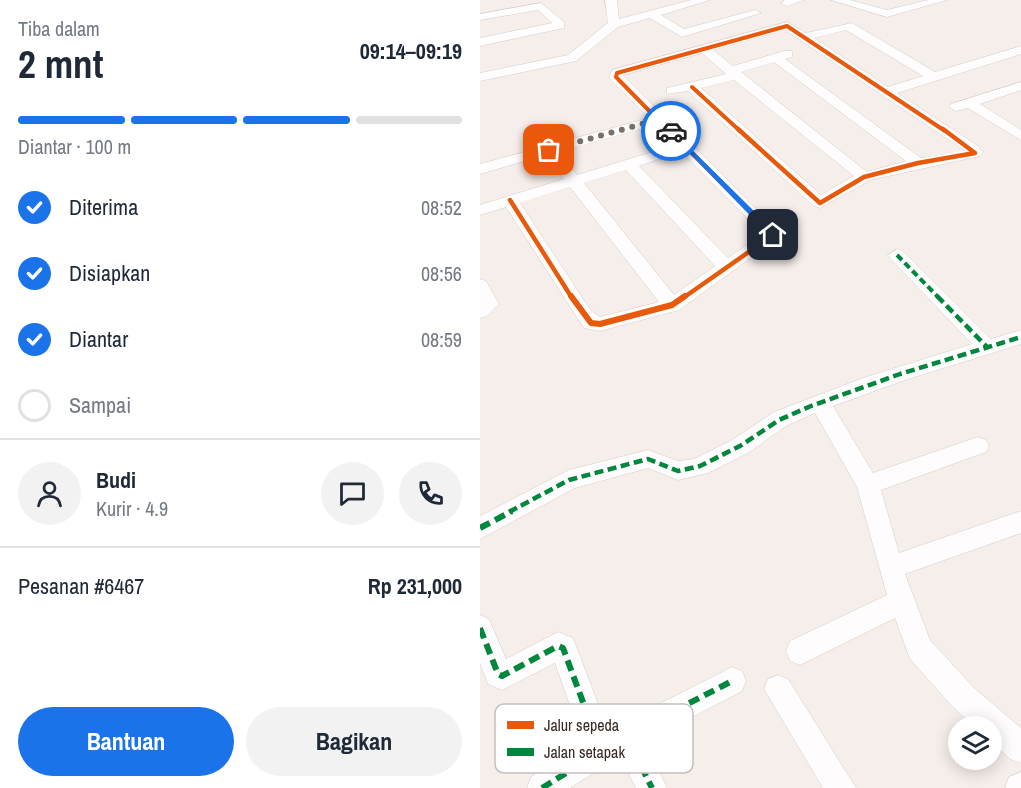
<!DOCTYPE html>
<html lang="id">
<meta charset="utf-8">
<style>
:root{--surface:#fff;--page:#f2f2f3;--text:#1f2937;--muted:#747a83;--line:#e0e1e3;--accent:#1a73e8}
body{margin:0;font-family:"Archivo Narrow",sans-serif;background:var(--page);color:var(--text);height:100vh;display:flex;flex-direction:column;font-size:22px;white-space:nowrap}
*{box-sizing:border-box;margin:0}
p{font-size:20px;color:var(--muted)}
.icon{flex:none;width:33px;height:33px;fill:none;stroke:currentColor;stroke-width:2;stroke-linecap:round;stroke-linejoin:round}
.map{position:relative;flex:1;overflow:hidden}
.panel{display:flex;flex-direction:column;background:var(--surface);width:480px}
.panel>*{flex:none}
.tools{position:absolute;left:468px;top:716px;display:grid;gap:12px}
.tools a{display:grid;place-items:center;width:54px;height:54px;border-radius:50%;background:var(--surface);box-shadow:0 3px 15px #0003;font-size:30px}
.pin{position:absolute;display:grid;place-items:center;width:51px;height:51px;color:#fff;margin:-26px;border-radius:12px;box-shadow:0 3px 9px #0006}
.courier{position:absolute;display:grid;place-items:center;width:60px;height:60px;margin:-30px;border:4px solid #1a73e8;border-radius:50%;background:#fff;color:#222;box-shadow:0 2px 8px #0007}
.head em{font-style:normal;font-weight:800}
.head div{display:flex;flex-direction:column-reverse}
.head{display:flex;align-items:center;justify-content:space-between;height:102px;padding:0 18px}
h1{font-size:39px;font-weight:800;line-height:45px}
.bar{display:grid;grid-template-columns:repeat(4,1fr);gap:9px 6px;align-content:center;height:72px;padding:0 18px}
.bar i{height:8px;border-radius:4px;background:var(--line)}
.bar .current{background:var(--accent)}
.bar p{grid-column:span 4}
.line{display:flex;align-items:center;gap:15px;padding:0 18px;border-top:2px solid var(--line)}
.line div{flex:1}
.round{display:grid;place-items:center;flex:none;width:63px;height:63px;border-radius:32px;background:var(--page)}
ol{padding:0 18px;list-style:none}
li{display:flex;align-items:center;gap:18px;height:66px}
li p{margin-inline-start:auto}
li .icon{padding:6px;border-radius:50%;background:var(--accent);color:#fff;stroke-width:4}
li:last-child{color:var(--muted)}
li i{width:33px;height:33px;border:3px solid var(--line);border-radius:50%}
.cta{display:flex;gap:12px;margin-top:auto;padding:12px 18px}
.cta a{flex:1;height:69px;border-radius:36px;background:var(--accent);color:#fff;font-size:24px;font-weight:800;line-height:69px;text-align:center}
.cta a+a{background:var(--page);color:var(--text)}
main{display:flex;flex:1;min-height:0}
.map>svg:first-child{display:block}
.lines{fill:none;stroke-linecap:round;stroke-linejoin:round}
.street-casing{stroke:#d5ccc7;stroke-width:1}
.street{fill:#fefcfc;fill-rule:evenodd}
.quiet-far2{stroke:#00873e;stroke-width:4;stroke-dasharray:7 4;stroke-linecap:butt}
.quiet-far1{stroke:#00873e;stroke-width:4.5;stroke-dasharray:9 4.5;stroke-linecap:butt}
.quiet{stroke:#00873e;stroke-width:6;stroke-dasharray:11 6;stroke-linecap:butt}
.cycleway-far2-casing{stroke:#fff;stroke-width:6}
.cycleway-far1-casing{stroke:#fff;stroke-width:8}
.cycleway-casing{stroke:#fff;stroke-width:10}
.cycleway-far2{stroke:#e8590c;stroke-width:4}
.cycleway-far1{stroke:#e8590c;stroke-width:4.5}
.cycleway{stroke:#e8590c;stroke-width:6}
.route{fill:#1a73e8}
.done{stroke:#7a6f69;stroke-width:6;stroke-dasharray:0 10.8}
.key{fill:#fff;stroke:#c3bfbd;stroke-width:1.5}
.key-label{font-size:16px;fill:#372b24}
</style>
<main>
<section class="panel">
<div class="head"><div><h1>2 mnt</h1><p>Tiba dalam</p></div><em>09:14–09:19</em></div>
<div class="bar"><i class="current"></i><i class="current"></i><i class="current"></i><i></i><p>Diantar · 100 m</p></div>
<ol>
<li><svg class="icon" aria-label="check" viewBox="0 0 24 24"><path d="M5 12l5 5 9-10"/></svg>Diterima<p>08:52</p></li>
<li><svg class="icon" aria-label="check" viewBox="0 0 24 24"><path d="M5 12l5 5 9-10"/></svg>Disiapkan<p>08:56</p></li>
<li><svg class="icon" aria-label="check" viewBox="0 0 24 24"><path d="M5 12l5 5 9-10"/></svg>Diantar<p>08:59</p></li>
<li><i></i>Sampai</li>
</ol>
<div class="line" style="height:108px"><a class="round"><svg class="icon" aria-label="person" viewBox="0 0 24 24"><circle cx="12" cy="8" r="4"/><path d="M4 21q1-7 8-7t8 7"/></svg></a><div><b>Budi</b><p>Kurir · 4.9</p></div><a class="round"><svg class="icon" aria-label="chat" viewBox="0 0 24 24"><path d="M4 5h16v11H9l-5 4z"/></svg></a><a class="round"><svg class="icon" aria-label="phone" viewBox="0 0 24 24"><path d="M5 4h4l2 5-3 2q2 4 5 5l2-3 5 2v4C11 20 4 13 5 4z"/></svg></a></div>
<div class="line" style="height:78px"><div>Pesanan #6467</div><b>Rp 231,000</b></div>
<div class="cta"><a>Bantuan</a><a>Bagikan</a></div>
</section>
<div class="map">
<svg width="541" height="788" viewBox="0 0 541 788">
<rect width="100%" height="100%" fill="#f6eeea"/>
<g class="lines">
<g class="street-casing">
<path id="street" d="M125,0h12l2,19 72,-19h19l-49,15 23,14 71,-19 6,3 -79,24 -32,-19 -32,9 -42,34 -96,20v-8l88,-18 40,-32z
M305,0h19l-17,6 -6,-3z
M351,0h19l37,10 41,-10h19l-60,17z
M61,3l23,19v6l-84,18v-8l72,-15 -14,-13 -58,10v-6z
M307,22l19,11 46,-10 83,49 86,-26v8l-124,39 81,53 5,7 -3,3 -110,24 -50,28 -6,-2 -126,-115 -21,3v-6l59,-14 -24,-21 -79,22 159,160 -103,75 -79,21 -16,-3 -78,-121 -26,8v-10l84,-26 -19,-24 -65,19v-10l169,-46 -38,-38 -2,-3 3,-7zM305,30l182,122 -46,6 -136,-99 7,-2v-6h-8l-51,15 -20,-16zM366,30l77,46 -35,11 -74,-49zM294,62l132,99 -39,11 -126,-100zM254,80l120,96 -33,19 -120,-107zM175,125l108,109 -35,24 -89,-92 23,-8 3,-3 -3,-3h-10l-75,23 -19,-23zM146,170l89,96 -41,29 -90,-112zM90,187l89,115 -59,15 -9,-6 -71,-108z
M541,82v8l-41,14 41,26v10l-53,-32 -12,3 -7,-4 2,-3z
M417,249l6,2 88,88 30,-9v14l-113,35 -75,27 40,67 105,-36 8,3 3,6 -3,6 -105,38 18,63 122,-42v22l-116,41 25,66 43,47 48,41v35l-11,-4 -18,-17v-16h-18l-21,-19 -43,-48 -15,-41 -95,47 -10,-4 -4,-10 4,-10 97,-46 -30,-108 -42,-74 -29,13 -38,27 -40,20 -30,7 -30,-12 -73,20 -95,51v-23l89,-46 79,-20 30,11 16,-2 38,-19 42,-28 89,-34 109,-34 -81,-85 -3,-4z
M0,279l6,2 13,23 -12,12 -7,2z
M0,615l9,4 17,40 52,-27 15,6 35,92 124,-63 10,4 4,10 -4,10 -97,51 22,46h-31l-16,-32 -50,32h-43l4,-11 53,-32 -29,-82 -53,27 -14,-6 -8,-21z
M298,675l10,4 68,109h-33l-59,-99 4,-10z
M541,772v16h-16l4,-11z"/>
</g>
<use href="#street" class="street"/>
<path class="quiet-far2" d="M417,255l42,43"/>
<path class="quiet-far1" d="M457,296l50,51
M29,512l60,-32 79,-21 30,12 22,-5 40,-20 39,-26 32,-14 89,-32 121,-37"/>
<path class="quiet" d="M0,528l32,-17
M0,628l18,46 4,2 56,-30 5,2 38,103
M146,736l26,52
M62,788l84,-52 106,-55"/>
<g class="cycleway-far2-casing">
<path id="cycleway-far2" d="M212,87l48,44
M189,131l-53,-54 1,-4 170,-47 158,105"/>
</g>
<g class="cycleway-far1-casing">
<path id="cycleway-far1" d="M188,129l105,106 -90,63
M258,129l82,74 44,-26 54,-14 57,-10 -32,-24
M30,200l62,98"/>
</g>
<g class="cycleway-casing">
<path id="cycleway" d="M91,296l20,27 9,1 72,-19 13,-9"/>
</g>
<use href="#cycleway-far2" class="cycleway-far2"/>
<use href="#cycleway-far1" class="cycleway-far1"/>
<use href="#cycleway" class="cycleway"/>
</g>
<path class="route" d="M191,129l105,104v4h-5l-102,-105z"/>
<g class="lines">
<path class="done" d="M69,150l111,-31 11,12"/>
</g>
<rect x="15" y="704" width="198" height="69" rx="9" class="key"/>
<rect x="27" y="721" width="27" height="8" fill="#e8590c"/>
<rect x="27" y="748" width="27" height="8" fill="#00873e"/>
<g class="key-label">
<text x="64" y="731">Jalur sepeda</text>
<text x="64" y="758">Jalan setapak</text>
</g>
</svg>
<div class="tools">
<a><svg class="icon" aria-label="layers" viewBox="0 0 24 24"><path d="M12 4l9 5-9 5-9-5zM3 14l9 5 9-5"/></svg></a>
</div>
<div class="pin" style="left:69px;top:150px;background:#ea580c"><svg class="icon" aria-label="bag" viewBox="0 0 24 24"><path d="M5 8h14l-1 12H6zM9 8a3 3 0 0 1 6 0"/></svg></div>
<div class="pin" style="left:293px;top:235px;background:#1f2937"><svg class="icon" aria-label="home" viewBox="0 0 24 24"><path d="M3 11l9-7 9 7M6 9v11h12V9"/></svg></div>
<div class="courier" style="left:191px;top:131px"><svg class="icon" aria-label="car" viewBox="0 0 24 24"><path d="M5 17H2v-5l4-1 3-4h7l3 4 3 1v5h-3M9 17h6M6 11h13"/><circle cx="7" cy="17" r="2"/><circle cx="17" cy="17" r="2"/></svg></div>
</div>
</main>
